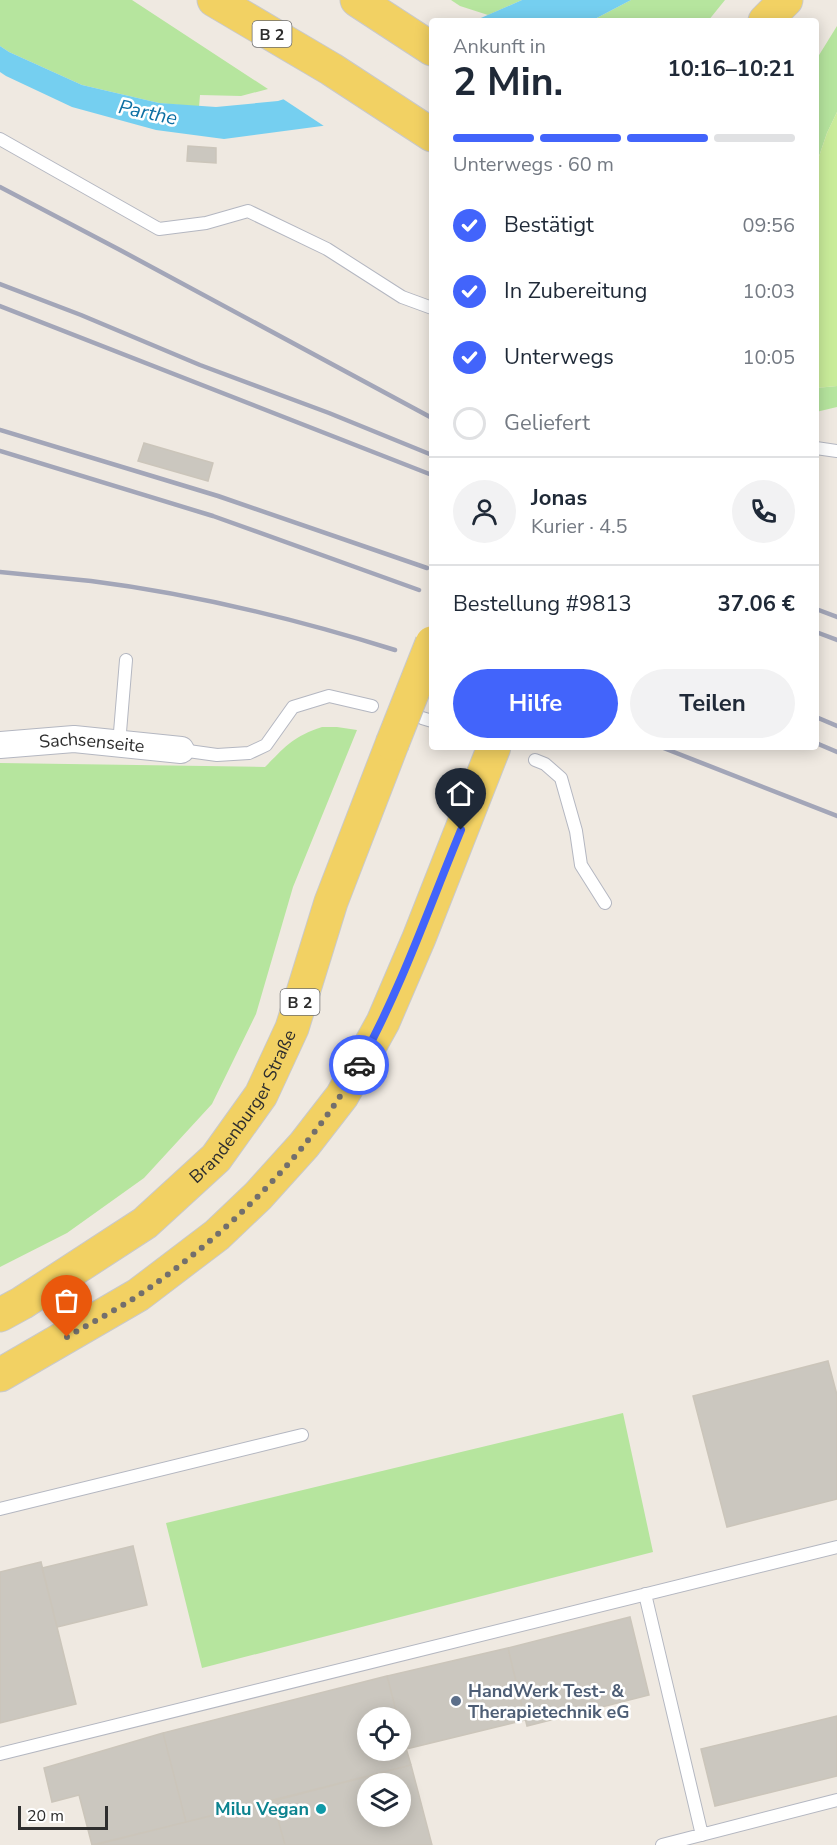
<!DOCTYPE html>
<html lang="de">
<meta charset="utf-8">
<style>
:root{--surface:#fff;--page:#f2f2f3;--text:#1f2937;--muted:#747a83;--line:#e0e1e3;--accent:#4264fb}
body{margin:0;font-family:"Nunito Sans",sans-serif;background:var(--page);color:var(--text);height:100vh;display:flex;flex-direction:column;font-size:22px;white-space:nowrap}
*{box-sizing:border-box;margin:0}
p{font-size:20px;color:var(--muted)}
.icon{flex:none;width:33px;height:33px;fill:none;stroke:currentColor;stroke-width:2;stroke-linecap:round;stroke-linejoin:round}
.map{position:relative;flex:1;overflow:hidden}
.panel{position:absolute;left:429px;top:18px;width:390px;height:732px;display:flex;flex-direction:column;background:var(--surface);border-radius:6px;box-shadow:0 3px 15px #0003}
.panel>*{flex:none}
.controls{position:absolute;left:357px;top:1707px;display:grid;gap:12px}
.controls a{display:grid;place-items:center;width:54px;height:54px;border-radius:50%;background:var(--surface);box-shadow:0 3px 15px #0003;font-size:30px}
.scale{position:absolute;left:18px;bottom:15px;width:90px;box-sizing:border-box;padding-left:6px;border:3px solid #2e2e2e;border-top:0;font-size:16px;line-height:21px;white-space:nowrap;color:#2e2e2e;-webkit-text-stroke:4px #fff;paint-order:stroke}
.pin{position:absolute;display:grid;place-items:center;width:51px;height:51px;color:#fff;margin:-62px -26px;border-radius:50% 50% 50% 0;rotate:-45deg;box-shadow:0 0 6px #0007}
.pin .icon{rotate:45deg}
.courier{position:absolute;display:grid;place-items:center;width:60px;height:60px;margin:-30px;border:4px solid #4264fb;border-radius:50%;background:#fff;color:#222;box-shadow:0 2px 8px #0007}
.summary em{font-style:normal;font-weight:700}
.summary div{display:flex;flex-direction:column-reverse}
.summary{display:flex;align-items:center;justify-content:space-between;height:102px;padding:0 24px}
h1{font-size:39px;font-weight:700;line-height:45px}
.bar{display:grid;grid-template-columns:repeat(4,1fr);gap:9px 6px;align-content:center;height:72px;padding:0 24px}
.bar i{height:8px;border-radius:4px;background:var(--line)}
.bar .current{background:var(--accent)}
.bar p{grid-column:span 4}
.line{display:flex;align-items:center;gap:15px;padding:0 24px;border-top:2px solid var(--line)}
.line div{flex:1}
.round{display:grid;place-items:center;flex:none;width:63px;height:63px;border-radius:32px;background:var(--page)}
ol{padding:0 24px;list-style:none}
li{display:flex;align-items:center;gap:18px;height:66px}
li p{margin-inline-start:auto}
li .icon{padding:6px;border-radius:50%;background:var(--accent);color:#fff;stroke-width:4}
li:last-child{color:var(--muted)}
li i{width:33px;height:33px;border:3px solid var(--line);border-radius:50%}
.cta{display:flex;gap:12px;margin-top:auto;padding:12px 24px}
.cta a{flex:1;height:69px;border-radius:36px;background:var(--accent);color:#fff;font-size:24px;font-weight:700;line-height:69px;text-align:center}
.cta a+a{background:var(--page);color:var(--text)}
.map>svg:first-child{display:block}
.green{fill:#b6e59e}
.pitch{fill:#c9ec9a}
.water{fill:#75cff0}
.pier{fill:#efe9e1}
.building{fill:#cbc7bf;stroke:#cbc5ba;stroke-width:1.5;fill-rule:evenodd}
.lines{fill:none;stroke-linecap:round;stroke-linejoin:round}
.lane-casing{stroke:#b4b7c1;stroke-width:14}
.street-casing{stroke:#b4b7c1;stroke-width:28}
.primary-casing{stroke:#c9c9c9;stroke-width:35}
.lane{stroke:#fff;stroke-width:12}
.street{stroke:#fff;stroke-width:26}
.primary{stroke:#f2d163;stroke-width:33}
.rail{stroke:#a3a6b8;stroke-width:4.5}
.primary-bridge-casing{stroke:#c9c9c9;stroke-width:35;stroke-linecap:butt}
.primary-bridge{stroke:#f2d163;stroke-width:33}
.done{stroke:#726f6d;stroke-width:6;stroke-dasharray:0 10.8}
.route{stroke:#4264fb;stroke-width:8}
.service-dot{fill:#5c6f8a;stroke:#fff;stroke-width:2}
.culture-dot{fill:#0f9aa8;stroke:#fff;stroke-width:2}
.labels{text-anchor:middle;stroke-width:5;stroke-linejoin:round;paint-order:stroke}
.shield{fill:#fff;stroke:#6d6d6d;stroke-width:1.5}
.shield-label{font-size:16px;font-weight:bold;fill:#2e2e2e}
.street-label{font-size:18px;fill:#2e2e2e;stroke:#fff}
.service-label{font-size:18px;font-weight:bold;fill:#4e5e75;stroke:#fff;text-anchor:start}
.culture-label{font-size:18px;font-weight:bold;fill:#0d838f;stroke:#fff;text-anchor:end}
.water-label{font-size:20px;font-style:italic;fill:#0d6fa3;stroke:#fff}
</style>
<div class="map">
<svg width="837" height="1845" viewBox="0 0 837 1845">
<rect width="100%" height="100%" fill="#efe9e1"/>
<path class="green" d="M0,0h132l136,89 -27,7 -41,-1 -1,12 -40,-4 -77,-18 -73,-33 -9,-6z
M451,0h71l-34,15 -28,-9z
M631,0h94l-17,21h-117z
M837,26v86l-10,21 -11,32v-105z
M837,386v21l-21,5v-24z
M322,727h15l20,3 -64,157 -37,127 -44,90 -68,74 -77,55 -67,34v-504l265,4c21,-21 27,-30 57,-40z
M623,1413l30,139 -451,116 -36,-145z"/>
<path class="pitch" d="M837,112v274l-21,2v-223l11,-32z"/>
<path class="water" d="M522,0h109l-40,21h-117z
M0,46l9,6 73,33 77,18 57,4 62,-6 47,-15 21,34 -24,6 -98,13 -68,-9 -84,-23 -66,-31 -6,-4z"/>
<path class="pier" d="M432,36v55l-85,32 -20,5 -47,-31 44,-14z"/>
<path class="building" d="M188,146l28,2v15l-29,-2z
M144,443l69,20 -5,18 -70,-20z
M828,1361l9,34v104l-110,28 -34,-131z
M133,1546l14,59 -90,22 -15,-59z
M41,1562l35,142 -76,19v-151z
M630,1617l19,78 -122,31 -19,-78z
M508,1648l17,72 -119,29 -6,-21v-10h-2l-11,-42z
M387,1676l11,42h-30v32h32v-22l11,37 -225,57 -23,-89z
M837,1716v60l-122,30 -14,-57z
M163,1733l23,89 -94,23 -13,-50 -27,7 -8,-34z
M411,1765l21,80h-147l-12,-44zM368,1784h32v32h-32z
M273,1801l12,44h-190l91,-23z"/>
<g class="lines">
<g class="lane-casing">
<path id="lane" d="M0,139l159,90 47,-6 42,-12 79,38 75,48 30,11
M816,448l21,3
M422,718l10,3
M119,744l7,-84
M181,750l36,5 32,-2 17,-8 27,-38 36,-11 43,10
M535,760l10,4 16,14 15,53 5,34 24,38
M0,1509l302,-74
M645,1594l57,241
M0,1754l837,-207
M662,1845l175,-45"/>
</g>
<g class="street-casing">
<g id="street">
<path id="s1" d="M0,745l74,-6 107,11"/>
</g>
</g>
<g class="primary-casing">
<g id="primary">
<path d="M214,0l117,69 101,66"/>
<path d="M357,0l75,49"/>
<path d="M765,21l21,-21"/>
<path id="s2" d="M0,1315l22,-12 123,-80 71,-65 45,-63 31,-67 39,-126 61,-158"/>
<path d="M0,1375l138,-80 79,-60 41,-39 46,-51 38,-49 41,-74 36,-84 75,-191"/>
</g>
</g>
<use href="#lane" class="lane"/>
<use href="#street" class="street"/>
<use href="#primary" class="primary"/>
<path class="rail" d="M0,187l120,63 312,168
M0,284l81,31 119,50 129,48 103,42
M0,306l432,169
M0,430l218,66 209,72
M0,451l213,65 206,74
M0,572c30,3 61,6 91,9 103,13 205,38 304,69
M816,609l21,8
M816,632l21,8
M816,717l21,9
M816,743l21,9
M661,747l176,69"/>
<g class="primary-bridge-casing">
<path id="primary-bridge" d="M392,744l40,-101"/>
</g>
<use href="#primary-bridge" class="primary-bridge"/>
</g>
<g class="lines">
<path class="done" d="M67,1337c24,-14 49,-27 72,-42 85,-58 170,-140 220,-230"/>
<path class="route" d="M359,1065c42,-76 69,-155 102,-235"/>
</g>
<circle class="service-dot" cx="456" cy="1701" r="6"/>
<circle class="culture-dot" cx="321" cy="1809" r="6"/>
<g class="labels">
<g class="shield">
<rect x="252.5" y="21" width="39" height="26" rx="4.5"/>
<rect x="280.5" y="989" width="39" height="26" rx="4.5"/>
</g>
<g class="shield-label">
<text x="272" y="40">B 2</text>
<text x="300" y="1008">B 2</text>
</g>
<g class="street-label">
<text dy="6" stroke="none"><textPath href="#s1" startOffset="92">Sachsenseite</textPath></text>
<text dy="6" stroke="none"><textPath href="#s2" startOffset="326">Brandenburger Straße</textPath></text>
</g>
<g class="service-label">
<text x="468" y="1697">HandWerk Test- &amp;<tspan x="468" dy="21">Therapietechnik eG</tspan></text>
</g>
<g class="culture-label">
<text x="309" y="1815">Milu Vegan</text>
</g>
<g class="water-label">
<text transform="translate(148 112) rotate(12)" y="7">Parthe</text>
</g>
</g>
</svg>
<div class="controls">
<a><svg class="icon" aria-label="locate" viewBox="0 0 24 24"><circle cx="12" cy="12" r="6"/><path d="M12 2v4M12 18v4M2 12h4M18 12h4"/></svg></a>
<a><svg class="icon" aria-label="layers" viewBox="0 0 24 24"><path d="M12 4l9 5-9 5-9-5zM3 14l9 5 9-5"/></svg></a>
</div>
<div class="scale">20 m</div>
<div class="pin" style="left:67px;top:1337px;background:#ea580c"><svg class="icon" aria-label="bag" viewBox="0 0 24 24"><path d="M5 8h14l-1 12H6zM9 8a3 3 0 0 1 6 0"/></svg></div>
<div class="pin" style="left:461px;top:830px;background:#1f2937"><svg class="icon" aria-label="home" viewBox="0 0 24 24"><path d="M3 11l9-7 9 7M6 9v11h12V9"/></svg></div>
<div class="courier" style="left:359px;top:1065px"><svg class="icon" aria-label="car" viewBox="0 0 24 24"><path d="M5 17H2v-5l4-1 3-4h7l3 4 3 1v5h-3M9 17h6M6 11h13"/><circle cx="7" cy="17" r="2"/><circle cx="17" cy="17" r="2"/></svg></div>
<section class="panel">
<div class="summary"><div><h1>2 Min.</h1><p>Ankunft in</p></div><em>10:16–10:21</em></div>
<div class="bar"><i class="current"></i><i class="current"></i><i class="current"></i><i></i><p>Unterwegs · 60 m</p></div>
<ol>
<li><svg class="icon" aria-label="check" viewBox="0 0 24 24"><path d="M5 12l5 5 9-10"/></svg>Bestätigt<p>09:56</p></li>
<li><svg class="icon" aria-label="check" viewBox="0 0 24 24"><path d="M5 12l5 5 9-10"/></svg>In Zubereitung<p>10:03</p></li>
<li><svg class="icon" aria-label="check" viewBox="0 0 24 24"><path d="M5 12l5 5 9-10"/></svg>Unterwegs<p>10:05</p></li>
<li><i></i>Geliefert</li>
</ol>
<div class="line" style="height:108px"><a class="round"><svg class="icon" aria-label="person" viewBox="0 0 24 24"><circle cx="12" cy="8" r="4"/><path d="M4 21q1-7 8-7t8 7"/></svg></a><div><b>Jonas</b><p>Kurier · 4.5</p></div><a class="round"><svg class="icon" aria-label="phone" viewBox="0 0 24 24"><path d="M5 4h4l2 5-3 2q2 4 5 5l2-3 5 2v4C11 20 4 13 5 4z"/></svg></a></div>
<div class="line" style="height:78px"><div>Bestellung #9813</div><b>37.06 €</b></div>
<div class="cta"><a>Hilfe</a><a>Teilen</a></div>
</section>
</div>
